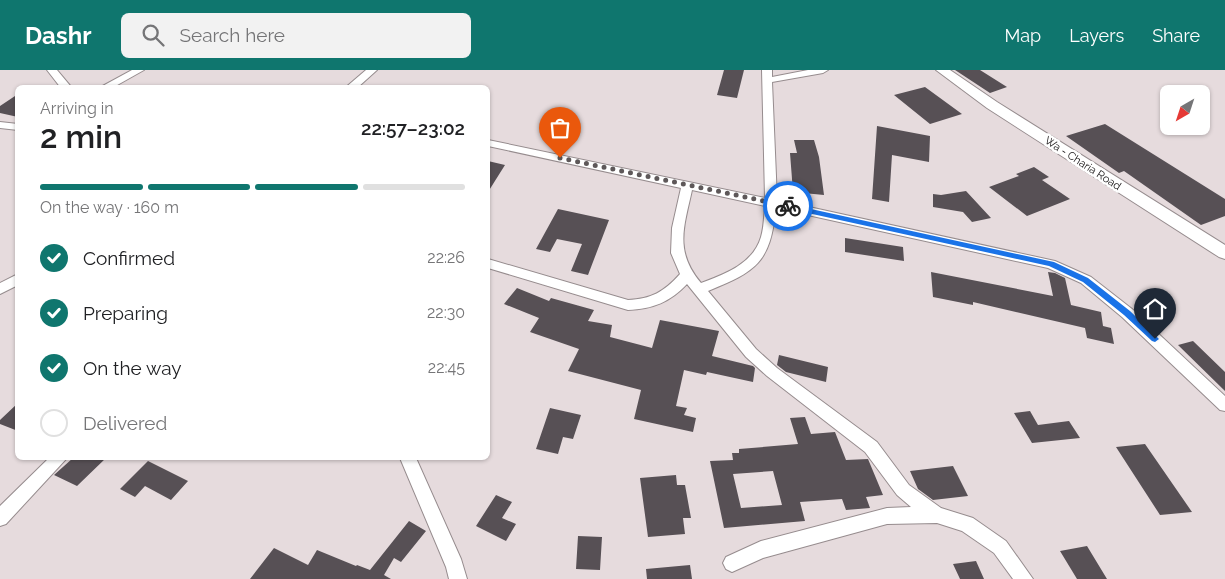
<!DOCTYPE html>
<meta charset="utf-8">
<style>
:root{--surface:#fff;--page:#f2f2f2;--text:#202124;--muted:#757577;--line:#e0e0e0;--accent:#0f766e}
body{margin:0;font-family:Raleway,sans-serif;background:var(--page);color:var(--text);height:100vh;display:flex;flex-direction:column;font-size:19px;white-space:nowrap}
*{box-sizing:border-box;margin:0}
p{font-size:16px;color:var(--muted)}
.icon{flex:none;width:28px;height:28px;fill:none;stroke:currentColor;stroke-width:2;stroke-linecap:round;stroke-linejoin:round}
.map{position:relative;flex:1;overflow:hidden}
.panel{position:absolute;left:15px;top:15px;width:475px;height:375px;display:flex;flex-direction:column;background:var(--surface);border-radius:8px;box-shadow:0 1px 4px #0004}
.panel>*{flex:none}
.needle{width:32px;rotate:219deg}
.fabs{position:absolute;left:1160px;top:15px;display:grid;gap:10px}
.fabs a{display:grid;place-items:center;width:50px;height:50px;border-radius:8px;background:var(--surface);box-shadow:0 1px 4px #0004;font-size:25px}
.pin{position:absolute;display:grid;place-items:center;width:42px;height:42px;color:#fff;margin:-51px -21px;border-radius:50% 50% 50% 0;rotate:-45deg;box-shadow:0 0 5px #0007}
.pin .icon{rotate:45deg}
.courier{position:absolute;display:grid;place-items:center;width:50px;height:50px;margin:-25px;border:4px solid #1a73e8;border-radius:50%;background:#fff;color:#222;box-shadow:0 1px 6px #0007}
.summary em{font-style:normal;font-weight:600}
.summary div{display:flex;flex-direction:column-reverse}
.summary{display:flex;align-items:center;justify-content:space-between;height:85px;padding:0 25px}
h1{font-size:32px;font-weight:600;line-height:38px}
.bar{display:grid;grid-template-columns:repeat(4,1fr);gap:8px 5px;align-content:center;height:60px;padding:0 25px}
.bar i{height:6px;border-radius:4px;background:var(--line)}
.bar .active{background:var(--accent)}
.bar p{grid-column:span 4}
ol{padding:0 25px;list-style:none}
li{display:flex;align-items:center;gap:15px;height:55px}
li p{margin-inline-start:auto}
li .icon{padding:5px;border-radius:50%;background:var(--accent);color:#fff;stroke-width:4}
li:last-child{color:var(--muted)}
li i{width:28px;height:28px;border:2px solid var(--line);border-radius:50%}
header{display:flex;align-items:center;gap:30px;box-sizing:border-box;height:70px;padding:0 25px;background:var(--accent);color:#fff}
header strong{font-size:24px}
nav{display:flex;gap:28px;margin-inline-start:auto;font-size:18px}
.search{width:350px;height:45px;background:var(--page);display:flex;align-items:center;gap:12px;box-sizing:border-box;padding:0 18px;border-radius:8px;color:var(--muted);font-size:19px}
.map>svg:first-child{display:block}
.building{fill:#575055;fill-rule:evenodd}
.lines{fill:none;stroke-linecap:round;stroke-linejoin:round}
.street-casing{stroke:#968c8e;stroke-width:2}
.secondary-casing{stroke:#968c8e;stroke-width:2}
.street{fill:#fff;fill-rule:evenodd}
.secondary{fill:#fff;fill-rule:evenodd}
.route{fill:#1a73e8}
.done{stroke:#5e5859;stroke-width:5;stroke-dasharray:0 9}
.labels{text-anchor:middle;stroke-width:5;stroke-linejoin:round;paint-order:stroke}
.far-street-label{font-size:11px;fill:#141112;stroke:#fff}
</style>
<header>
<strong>Dashr</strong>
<div class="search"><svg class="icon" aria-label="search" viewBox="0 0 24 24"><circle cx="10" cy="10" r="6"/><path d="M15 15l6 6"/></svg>Search here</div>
<nav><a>Map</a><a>Layers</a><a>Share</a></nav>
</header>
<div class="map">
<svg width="1225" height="509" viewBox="0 0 1225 509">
<rect width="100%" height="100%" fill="#e6dbdd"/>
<path class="building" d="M724,0h20l-7,28 -20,-3z
M955,0h25l27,17 -17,6z
M925,17l37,27 -32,10 -36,-29z
M18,24v23l-18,-4v-7z
M1105,54l120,75v17l-24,9 -77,-54 -5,2 -53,-37z
M877,56l53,10 -1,26 -37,-7 -3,47 -17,-3z
M794,70h20l5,17 5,38 -31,-3 -3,-39h7z
M488,91l17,4 -17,27z
M1034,97l15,10 -7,3 28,19 -43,17 -38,-29 30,-11 -3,-2z
M966,121l25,27 -19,4 -9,-10 -30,-5v-13l8,1z
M558,139l51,11 -21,55 -17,-4 11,-27 -25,-5 -7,13 -14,-3z
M845,168l58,9 1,14 -59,-9z
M931,202l122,24 -5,-24 7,1 10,5 6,27 30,7 2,14 8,2 3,16 -27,-6 -2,-10 -112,-26v3l-40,-8z
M517,218l32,13 2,-3 43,12 -6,11 24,4 -2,12 42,11 8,-28 59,11 -7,25 41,10 2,2 -2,14 -46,-10 -1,3 -22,-5 -8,36 11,2 -3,7 12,3 -3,14 -59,-13 7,-29 -73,-19 11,-22 -49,-17 9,-14 -35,-14z
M1193,271l32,31v19l-47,-46z
M779,285l49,12 -2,15 -40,-10 -9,-7z
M18,333v28l-18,-7v-4z
M550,338l31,7 -8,24 -10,-2 -5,17 -22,-5z
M1030,341l8,14 31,-4 11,17 -48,5 -18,-30z
M805,347l6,17 24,-2 11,28 22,-1 15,36 -17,2 4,11 -24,2 -4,-11 -42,3 5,19 -81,7 -14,-67 23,-1 -1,-7h7v-4l59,-5 -8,-26zM773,401l9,34 -41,3 -8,-34z
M1145,374l47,68 -32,3 -44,-68z
M73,388h33l-29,28 -23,-11z
M148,391l40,20 -17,19 -26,-14 -10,11 -15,-8z
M953,396l15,30 -35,4 -15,-11 -8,-18z
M676,405l1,10h8l6,33h-8l2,16 -37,3 -8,-59z
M496,425l16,7 -10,16 14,6 -10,17 -30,-15z
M409,451l17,10 -25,31 -7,-4 -10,17 7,4h-141l24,-31 34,17 9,-15 39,16 1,-1 13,5z
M578,466l24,1 -2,33 -24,-1z
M1087,476l20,33h-30l-17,-28z
M976,491l8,18h-24l-7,-15z
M690,495l2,14h-45l-1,-10z"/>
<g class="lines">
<g class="street-casing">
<path id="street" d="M47,0h10l15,18h-11z
M132,0h12l-32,18h-13z
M366,0h11l-20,18h-12z
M762,0h10v7l36,-7h20l-5,3 -51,9 5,118 278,61 36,16 41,32 93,87v15l-5,-1 -98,-93 -41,-34 -33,-15 -272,-60c-6,55 -19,63 -68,83l48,58 21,19 100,74 32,43 32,23 32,10 33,23 27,38h-20l-19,-26 -32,-22 -25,-8 -50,1 -124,34 -31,14 -6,-3 -3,-6 3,-6 35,-16 126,-33 24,-1 -14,-12 -32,-43 -98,-76 -21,-19 -59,-73c-17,18 -34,25 -59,26l-140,-42v-9l140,41c23,-1 36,-8 52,-26l-9,-21 1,-25 9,-40 -193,-42v-6l277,58zM692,120l73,16c-1,10 -1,21 -4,31 -8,27 -36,37 -60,46 -27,-32 -17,-56 -9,-93z
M0,52l18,2v6l-18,-2z
M18,204v11l-18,9v-11z
M49,388h18l-61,66 -6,2v-20z
M400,388h16l45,101 6,20h-18l-3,-12z"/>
</g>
<g class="secondary-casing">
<path id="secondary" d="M936,0h14l47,32 228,143v14l-6,-2 -232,-149z"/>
</g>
<use href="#street" class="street"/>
<use href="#secondary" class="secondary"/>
</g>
<path class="route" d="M788,134l266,58 34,16 42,33 29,28 -4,3 -3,-1 -28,-26 -41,-33 -34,-16 -264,-58z"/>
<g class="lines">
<path class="done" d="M560,88l228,48"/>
</g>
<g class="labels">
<g class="far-street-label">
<text transform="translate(1083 93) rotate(33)" y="4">Wa - Charia Road</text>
</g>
</g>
</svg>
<div class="fabs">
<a><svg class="needle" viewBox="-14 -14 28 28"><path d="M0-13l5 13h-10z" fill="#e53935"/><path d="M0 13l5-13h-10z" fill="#757577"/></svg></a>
</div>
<div class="pin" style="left:560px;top:88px;background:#ea580c"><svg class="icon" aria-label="bag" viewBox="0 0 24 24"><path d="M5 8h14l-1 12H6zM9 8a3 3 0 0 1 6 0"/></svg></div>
<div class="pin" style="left:1155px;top:269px;background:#1f2937"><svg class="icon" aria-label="home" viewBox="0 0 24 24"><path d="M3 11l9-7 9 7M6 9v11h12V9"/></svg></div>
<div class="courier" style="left:788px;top:136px"><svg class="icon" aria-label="bike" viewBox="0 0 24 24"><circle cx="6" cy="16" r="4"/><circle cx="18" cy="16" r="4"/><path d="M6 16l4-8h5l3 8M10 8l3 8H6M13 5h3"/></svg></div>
<section class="panel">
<div class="summary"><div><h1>2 min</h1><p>Arriving in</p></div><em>22:57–23:02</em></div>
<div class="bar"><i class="active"></i><i class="active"></i><i class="active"></i><i></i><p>On the way · 160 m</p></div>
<ol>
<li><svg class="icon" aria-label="check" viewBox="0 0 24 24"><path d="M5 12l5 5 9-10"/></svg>Confirmed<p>22:26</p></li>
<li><svg class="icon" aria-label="check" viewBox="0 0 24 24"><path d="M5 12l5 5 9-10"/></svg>Preparing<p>22:30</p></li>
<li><svg class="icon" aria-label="check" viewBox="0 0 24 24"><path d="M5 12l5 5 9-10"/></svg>On the way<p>22:45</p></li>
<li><i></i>Delivered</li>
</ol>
</section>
</div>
